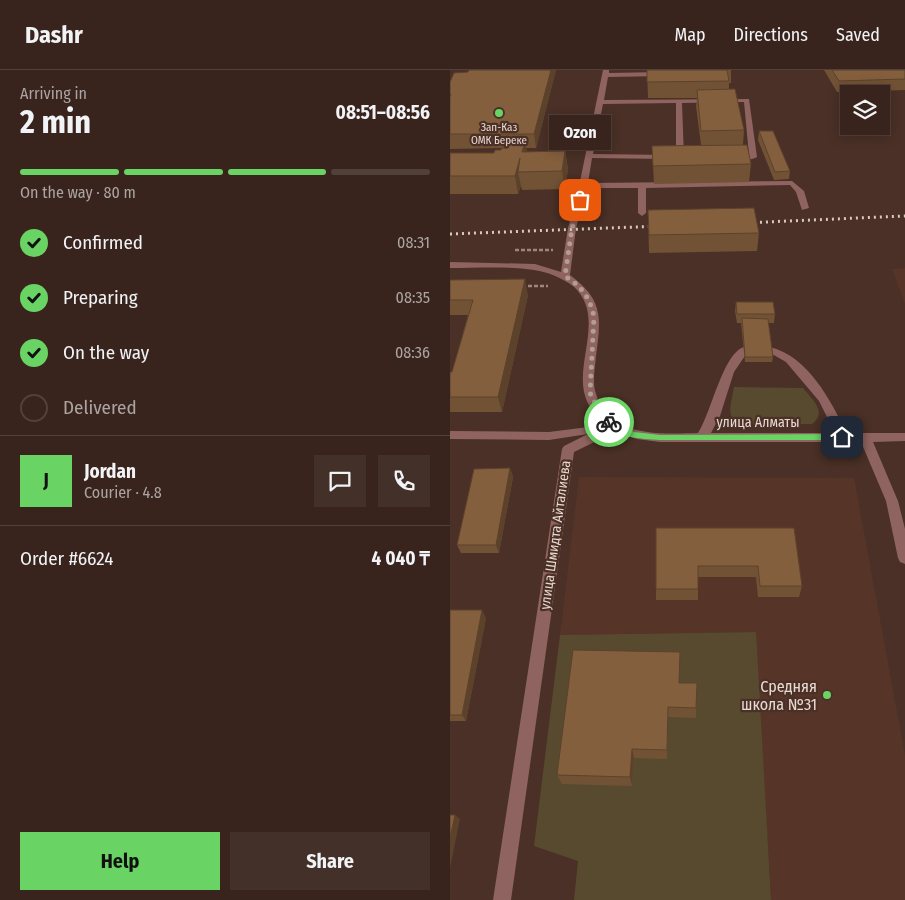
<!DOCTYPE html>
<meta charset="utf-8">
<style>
:root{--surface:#38241c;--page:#433029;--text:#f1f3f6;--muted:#aba4a3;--line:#52413b;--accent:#69d464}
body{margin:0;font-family:"Fira Sans Condensed",sans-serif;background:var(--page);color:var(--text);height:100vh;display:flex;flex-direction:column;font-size:19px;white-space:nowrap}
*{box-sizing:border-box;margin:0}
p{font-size:16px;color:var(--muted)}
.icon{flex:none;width:28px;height:28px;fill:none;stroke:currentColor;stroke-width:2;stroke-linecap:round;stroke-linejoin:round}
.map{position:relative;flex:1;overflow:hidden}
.drawer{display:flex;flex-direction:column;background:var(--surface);width:450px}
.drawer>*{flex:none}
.controls{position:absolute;left:390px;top:15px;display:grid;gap:10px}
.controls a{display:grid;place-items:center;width:50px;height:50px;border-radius:0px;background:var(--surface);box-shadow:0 2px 12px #0003,0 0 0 1px var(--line);font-size:25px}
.pin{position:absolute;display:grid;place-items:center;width:42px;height:42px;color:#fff;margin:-21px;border-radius:10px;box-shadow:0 2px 8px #0006}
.courier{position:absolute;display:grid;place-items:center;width:50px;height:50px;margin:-25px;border:4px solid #69d464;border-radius:50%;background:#fff;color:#222;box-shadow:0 1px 6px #0007}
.bubble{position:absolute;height:35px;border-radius:0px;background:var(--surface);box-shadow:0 2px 12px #0003,0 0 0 1px var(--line);font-size:16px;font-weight:700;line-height:35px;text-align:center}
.overview em{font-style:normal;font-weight:700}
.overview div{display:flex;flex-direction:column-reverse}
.overview{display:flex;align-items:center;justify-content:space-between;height:85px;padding:0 20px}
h1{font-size:32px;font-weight:700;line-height:38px}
.bar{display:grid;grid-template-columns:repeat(4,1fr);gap:8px 5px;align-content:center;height:60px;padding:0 20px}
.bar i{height:6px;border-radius:4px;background:var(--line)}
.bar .current{background:var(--accent)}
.bar p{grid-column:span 4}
.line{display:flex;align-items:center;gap:12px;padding:0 20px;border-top:1px solid var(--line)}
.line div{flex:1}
.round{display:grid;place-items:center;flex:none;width:52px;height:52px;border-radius:0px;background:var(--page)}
ol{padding:0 20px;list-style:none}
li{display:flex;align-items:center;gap:15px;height:55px}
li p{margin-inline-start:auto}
li .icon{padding:5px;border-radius:50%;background:var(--accent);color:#111;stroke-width:4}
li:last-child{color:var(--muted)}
li i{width:28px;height:28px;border:2px solid var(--line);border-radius:50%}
.action{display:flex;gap:10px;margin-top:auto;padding:10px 20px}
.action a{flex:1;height:58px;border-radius:0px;background:var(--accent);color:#111;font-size:20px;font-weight:700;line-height:58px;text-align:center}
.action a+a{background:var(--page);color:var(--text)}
header{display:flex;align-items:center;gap:30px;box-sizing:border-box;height:70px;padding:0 25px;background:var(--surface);border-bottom:1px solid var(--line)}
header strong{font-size:24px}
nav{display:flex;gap:28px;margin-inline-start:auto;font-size:18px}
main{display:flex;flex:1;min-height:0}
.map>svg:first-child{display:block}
.built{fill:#563528}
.green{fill:#584a2f}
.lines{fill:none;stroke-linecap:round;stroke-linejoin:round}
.path{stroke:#9c867e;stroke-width:2.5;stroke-dasharray:4 2;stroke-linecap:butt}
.minor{fill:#8f6360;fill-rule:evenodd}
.rail{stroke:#d9c7c0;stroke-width:3;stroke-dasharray:2 4;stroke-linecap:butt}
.wall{fill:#725234}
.shaded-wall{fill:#5c422b}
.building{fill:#845f3d;stroke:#5c422b}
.route{fill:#69d464}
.done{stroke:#b29e96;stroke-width:5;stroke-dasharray:0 9}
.poi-dot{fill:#69d464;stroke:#4a3026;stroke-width:2}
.labels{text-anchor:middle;stroke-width:4.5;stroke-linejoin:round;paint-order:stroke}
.far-poi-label{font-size:11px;fill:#ead9d2;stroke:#4a3026}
.street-label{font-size:14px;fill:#ead9d2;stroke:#4a3026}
.near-poi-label{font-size:16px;fill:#ead9d2;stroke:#4a3026;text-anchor:end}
</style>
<header>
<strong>Dashr</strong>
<nav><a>Map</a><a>Directions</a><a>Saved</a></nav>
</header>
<main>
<section class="drawer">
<div class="overview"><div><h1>2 min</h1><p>Arriving in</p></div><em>08:51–08:56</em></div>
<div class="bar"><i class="current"></i><i class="current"></i><i class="current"></i><i></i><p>On the way · 80 m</p></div>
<ol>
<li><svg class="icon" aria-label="check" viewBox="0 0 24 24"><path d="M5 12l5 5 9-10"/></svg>Confirmed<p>08:31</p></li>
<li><svg class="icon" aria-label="check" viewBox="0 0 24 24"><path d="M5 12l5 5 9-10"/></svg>Preparing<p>08:35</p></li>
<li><svg class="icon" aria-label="check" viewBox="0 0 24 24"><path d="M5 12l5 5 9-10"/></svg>On the way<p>08:36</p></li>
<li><i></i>Delivered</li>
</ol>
<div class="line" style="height:90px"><b class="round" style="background:var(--accent);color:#111">J</b><div><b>Jordan</b><p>Courier · 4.8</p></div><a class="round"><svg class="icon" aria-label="chat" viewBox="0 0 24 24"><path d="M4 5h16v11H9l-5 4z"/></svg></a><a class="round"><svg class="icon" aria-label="phone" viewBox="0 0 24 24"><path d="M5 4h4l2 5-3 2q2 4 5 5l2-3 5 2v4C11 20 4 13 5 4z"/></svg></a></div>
<div class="line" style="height:65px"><div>Order #6624</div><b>4 040 ₸</b></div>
<div class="action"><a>Help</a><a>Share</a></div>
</section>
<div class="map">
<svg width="455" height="830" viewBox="0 0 455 830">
<rect width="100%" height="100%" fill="#4a3026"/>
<path class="built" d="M455,198v36l-13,-35z
M129,407l275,1 51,277v145h-134l-16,-268 -195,3z"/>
<path class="green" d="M284,317l69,1c9,11 25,24 9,36l-72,1c-16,-9 -8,-23 -6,-38z
M306,562l15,268h-197l4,-39 -44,-15 26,-211z"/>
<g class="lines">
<path class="path" d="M65,180h38
M72,216h26"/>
<path class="minor" d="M153,0h6v3l53,-1 3,2 -3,2 -54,1 -4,23 145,-1 8,58c-6,4 -21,4 -27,0l4,-2h15l-5,-53 -62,1 2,54 -4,2 -4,-2v-54l-73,1 -10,50 76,1 4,2 -4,2 -77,-1 -4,25 204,-2 12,10 5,17 -7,2 -6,-18 -6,-7 -144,3v25l-4,3 -4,-3v-25h-52l-10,40 -6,47c10,8 20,16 25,28 7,16 3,36 1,53 -1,12 -4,27 0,38 13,44 66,40 102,39 13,-19 25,-80 46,-86l5,3 -15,22 -14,44 -9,17h124l-16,-32 -33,-39 -21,-12 5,-3c39,10 60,53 77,86h58v8l-32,1 25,59 7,28v35l-5,-2 -2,-4 -12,-57 -25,-59h-201l-23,-3 -22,-7 -41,20 -63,448h-18l69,-451 2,-3 24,-12 -39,6 -99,-1v-8l99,1 55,-7c-9,-9 -17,-20 -20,-33 -7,-34 21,-78 -11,-106 -11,-8 -25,-14 -39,-16 -24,-4 -59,-2 -84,-2v-6l85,2 26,8 7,-44 11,-42z"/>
<path class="rail" d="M292,153l163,-7
M0,164l212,-8"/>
</g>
<path class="wall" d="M106,0l-20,78h-10l1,4 38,-1 3,18 -3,20 -43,1 -1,-4 -3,8h-68v-41h44l7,-3 1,-2 -52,1v-67l18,-10z
M197,0h84v13h-2v6l15,41 -1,15 8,19 -2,18 -95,2 -2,-38 49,-1 -5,-39 1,-8h-49z
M374,0h81v20l-68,2z
M309,61l31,40 -1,8 -15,1 -16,-40z
M198,140l111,23 -2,18 -108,2z
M0,210l78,15 -26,117h-52v-40h2l16,-57h-18z
M286,232l39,12 -1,9h-6l5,34 -1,5h-27l-4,-39h-4l-2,-12z
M60,398l3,9 -14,76h-38l-4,-8z
M206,458h138l8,58 -3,11h-41l-2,-20h-58v23h-42z
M0,540l36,8 -20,103h-16z
M230,613l16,25v10l-28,-1 -1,42 -33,-1 -2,28 -70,-2 -5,-9z"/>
<path class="shaded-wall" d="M101,0h5l-20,78 -2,-14z
M75,72l3,18 -6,-8z
M115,81l3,18 -3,20 -3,-18z
M70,88l-2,14 3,14 -3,8 -3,-18z
M75,209l3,16 -26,117 -4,-15z
M60,398l3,9 -14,76 -3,-8z
M32,540l4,8 -20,103 -4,-6z
M182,679l2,9 -2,28 -2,-9z
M5,745l5,4 -10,49v-30z"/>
<path class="building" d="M19,0h82l-17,64h-84v-37l1,-3h-1v-12l4,-9 14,-1z
M197,0h80l2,11 -82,1z
M382,0h73v9l-66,2z
M285,19l9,41 -43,1 -4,-41z
M309,61h14l17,40 -15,1z
M60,72h15l-3,10 43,-1 -3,20 -44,1 2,-14 -5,18h-65v-23h44l1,-3h6l1,-2h6z
M297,75l4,19 -98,2 -1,-20z
M304,138l5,25 -110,2 -1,-25z
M75,209l-27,118h-48v-25h2l21,-72h-23v-20z
M286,232h37l2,12h-38z
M292,248l26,1 5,38h-28z
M60,398l-14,77h-39l17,-76z
M206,458h138l8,58h-42l-2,-20h-60v23h-42z
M0,540h32l-20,105h-12z
M123,580l107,2 -1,31h18l-1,25 -28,-1 -1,43 -35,-1 -2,28 -73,-2z
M0,745h5l-5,23z"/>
<path class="route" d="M159,349l25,13 26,3 182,-1 4,3 -4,3h-182c-19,-1 -43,-2 -55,-18z"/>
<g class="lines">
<path class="done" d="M130,130l-8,28 -7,48 14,10 10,14 5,16 -4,77 11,22 8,7"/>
</g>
<g class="poi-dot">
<circle cx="49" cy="43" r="5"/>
<circle cx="377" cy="625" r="5"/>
</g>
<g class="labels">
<g class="far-poi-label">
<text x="49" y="61">Зап-Каз<tspan x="49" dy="13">ОМК Береке</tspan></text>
</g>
<g class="street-label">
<text x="308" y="357">улица Алматы</text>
<text transform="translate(105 465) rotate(-82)" y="5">улица Шмидта Айталиева</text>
</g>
<g class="near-poi-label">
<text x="367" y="622">Средняя<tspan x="367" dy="18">школа №31</tspan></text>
</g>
</g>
</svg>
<div class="controls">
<a><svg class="icon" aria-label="layers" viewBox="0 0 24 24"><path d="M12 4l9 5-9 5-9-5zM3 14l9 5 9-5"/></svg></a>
</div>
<div class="pin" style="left:130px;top:130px;background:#ea580c"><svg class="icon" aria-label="bag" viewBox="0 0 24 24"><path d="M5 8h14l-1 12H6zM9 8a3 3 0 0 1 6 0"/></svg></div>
<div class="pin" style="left:392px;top:367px;background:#1f2937"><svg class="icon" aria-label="home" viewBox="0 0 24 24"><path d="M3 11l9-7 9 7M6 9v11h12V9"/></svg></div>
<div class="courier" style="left:159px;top:352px"><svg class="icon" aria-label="bike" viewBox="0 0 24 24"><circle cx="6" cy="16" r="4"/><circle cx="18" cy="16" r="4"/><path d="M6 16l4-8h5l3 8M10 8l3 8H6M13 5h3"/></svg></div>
<div class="bubble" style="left:99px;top:45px;width:62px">Ozon</div>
</div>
</main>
